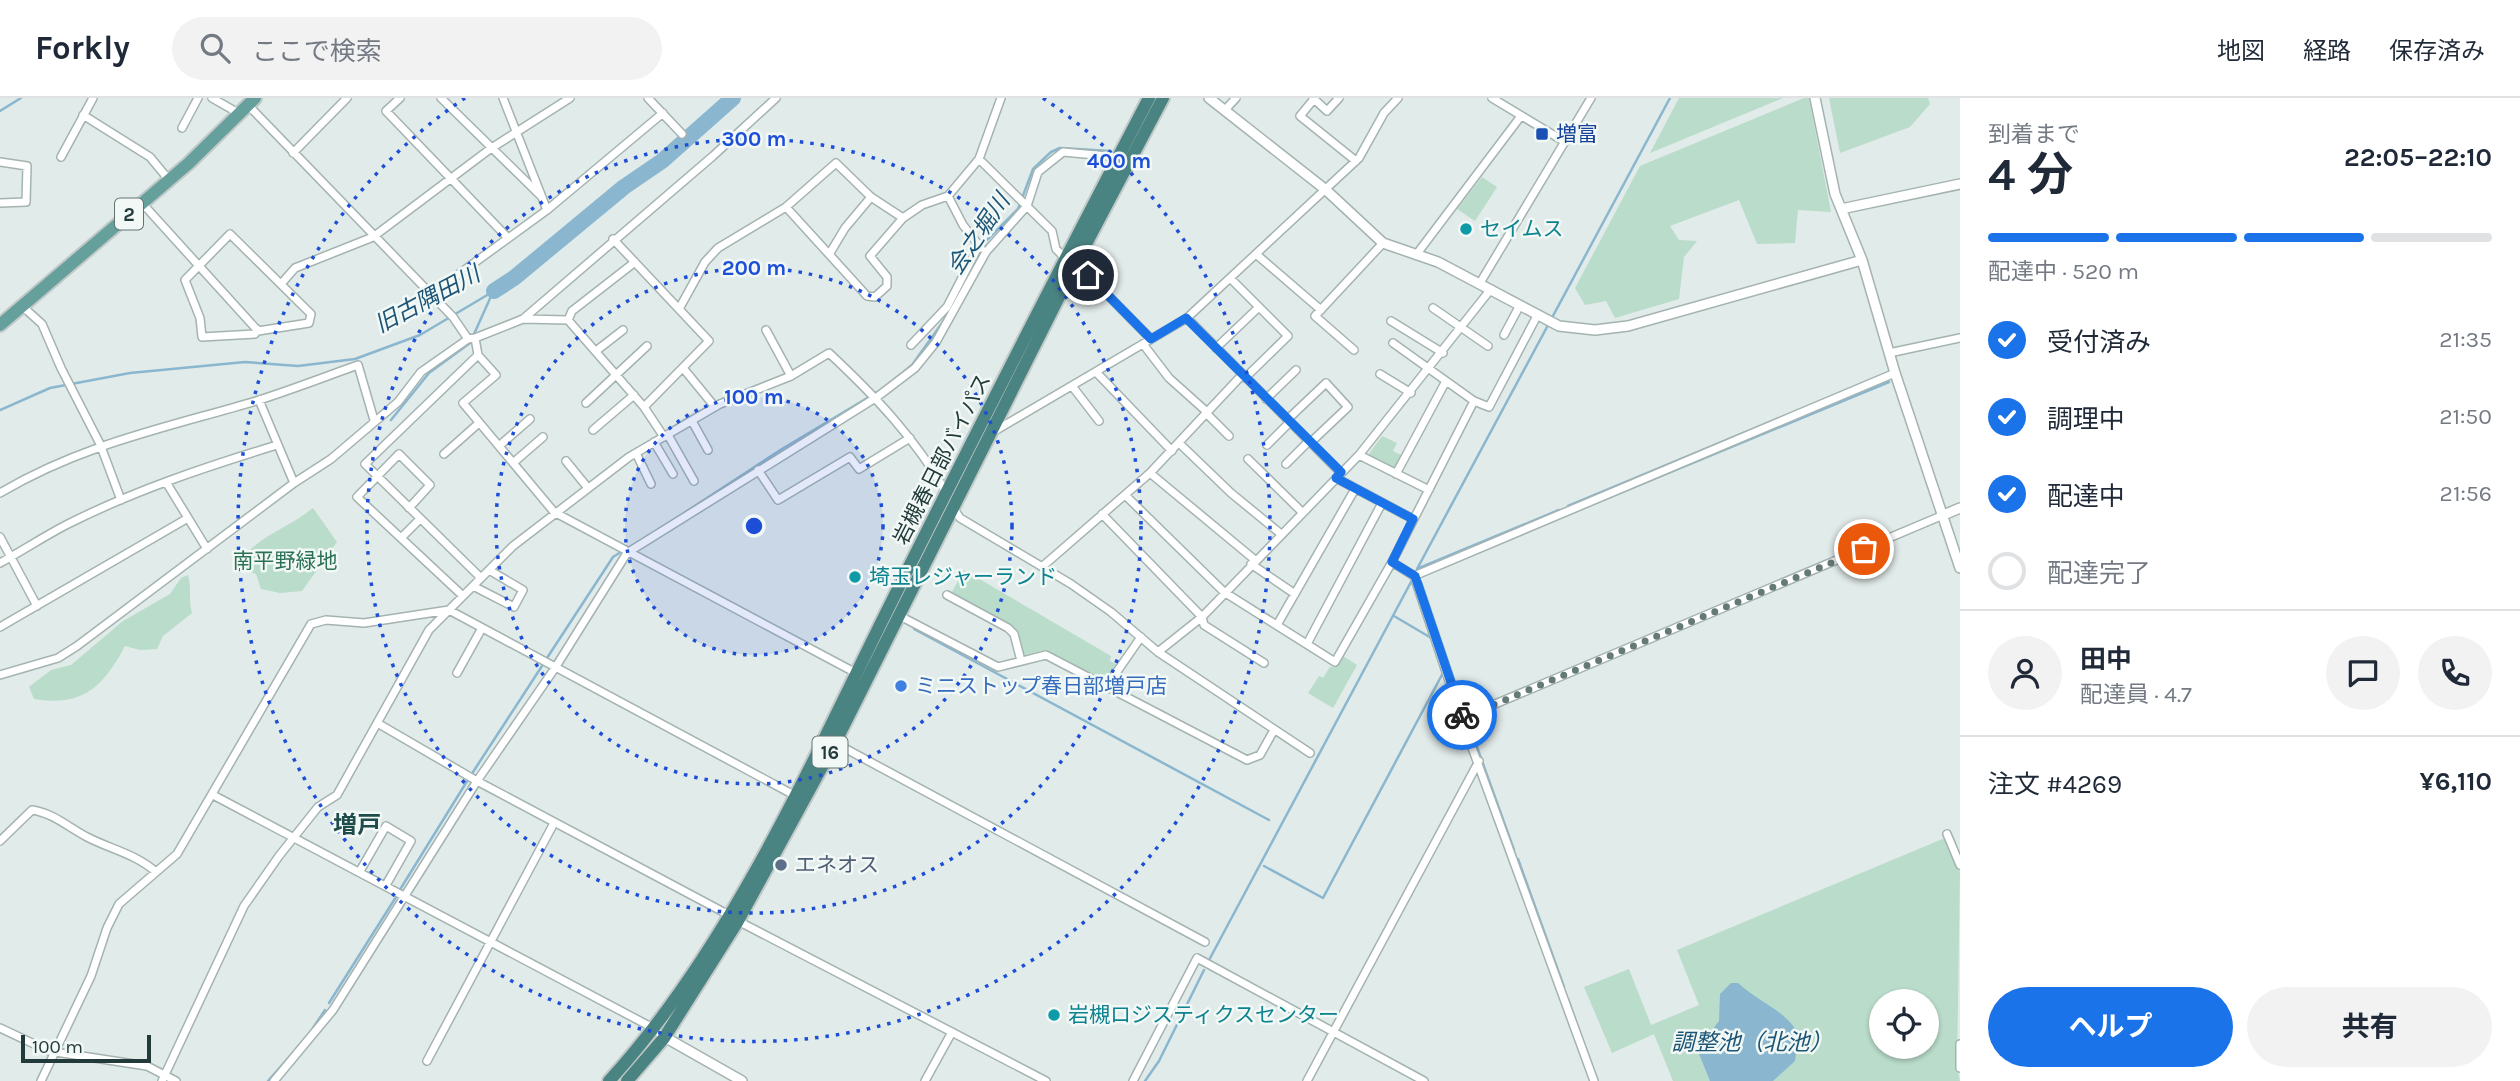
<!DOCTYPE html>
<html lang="ja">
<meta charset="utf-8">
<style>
:root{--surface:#fff;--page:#f2f2f3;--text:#1f2937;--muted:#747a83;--line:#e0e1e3;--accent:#1a73e8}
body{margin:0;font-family:Karla,"Noto Sans JP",sans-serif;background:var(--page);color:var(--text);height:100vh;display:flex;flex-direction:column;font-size:26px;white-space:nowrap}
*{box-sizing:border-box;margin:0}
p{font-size:23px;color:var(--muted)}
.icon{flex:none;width:38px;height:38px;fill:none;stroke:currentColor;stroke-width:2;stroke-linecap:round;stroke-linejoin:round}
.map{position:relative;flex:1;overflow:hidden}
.drawer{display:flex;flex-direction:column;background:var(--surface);width:560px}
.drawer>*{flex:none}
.buttons{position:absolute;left:1869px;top:891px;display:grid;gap:14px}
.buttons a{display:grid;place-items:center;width:70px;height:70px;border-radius:50%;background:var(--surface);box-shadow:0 2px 5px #0004;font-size:35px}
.scale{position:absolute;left:21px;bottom:18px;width:130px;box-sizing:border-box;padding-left:7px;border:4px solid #223b3a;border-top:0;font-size:19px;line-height:24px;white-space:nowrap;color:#223b3a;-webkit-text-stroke:5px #f1f8f6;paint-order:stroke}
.pin{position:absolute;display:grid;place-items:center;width:60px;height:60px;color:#fff;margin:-30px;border:4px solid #fff;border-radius:50%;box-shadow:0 2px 7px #0007}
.courier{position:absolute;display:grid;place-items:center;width:70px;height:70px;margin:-35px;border:5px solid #1a73e8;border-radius:50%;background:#fff;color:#222;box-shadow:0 2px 9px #0007}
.headline em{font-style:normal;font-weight:700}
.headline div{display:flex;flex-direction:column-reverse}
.headline{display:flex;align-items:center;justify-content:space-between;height:119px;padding:0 28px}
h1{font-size:46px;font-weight:700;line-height:52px}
.bar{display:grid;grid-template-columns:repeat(4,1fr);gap:10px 7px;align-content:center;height:84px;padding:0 28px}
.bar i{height:9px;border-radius:5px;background:var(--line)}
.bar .selected{background:var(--accent)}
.bar p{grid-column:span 4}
.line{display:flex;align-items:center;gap:18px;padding:0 28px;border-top:2px solid var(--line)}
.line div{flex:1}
.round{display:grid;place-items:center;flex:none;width:74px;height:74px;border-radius:37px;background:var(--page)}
ol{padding:0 28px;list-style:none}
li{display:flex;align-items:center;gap:21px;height:77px}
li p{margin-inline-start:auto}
li .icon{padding:7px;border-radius:50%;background:var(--accent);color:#fff;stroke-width:4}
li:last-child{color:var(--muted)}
li i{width:38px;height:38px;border:4px solid var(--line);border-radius:50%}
.primary-button{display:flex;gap:14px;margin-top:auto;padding:14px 28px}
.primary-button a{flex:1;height:80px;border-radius:42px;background:var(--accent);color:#fff;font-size:28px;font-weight:700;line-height:80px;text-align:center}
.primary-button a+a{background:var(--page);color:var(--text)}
header{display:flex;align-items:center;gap:42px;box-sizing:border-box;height:98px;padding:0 35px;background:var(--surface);border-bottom:2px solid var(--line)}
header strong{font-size:33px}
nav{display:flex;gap:38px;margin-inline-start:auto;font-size:24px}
.search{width:490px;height:63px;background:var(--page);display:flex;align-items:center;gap:18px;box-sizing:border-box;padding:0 24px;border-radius:38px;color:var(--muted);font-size:26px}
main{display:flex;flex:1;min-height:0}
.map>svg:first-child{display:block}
.green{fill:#badcca;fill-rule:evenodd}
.water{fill:#8ab7cf}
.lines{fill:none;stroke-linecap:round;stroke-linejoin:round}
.stream{stroke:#8ab7cf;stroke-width:2.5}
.river{stroke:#8ab7cf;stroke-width:16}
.minor-casing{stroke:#a4b3b1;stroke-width:10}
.tertiary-casing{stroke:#a4b3b1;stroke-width:12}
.primary-casing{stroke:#c1c8c8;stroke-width:16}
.trunk-casing{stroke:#c1c8c8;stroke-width:16}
.minor{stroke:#fff;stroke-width:7}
.tertiary{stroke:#fff;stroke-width:9}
.primary{stroke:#66a09c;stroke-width:12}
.trunk{stroke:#4a8482;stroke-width:12}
.done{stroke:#657977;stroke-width:7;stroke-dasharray:0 12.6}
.route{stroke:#1a73e8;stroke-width:9}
.ring{fill:none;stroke:#1d4ed8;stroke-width:3.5;stroke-dasharray:3.5 7}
.transit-dot{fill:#1a4fb4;stroke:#f1f8f6;stroke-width:2.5}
.culture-dot{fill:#0f9aa8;stroke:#f1f8f6;stroke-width:2.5}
.shop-dot{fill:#3f7fe0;stroke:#f1f8f6;stroke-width:2.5}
.service-dot{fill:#5c6f8a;stroke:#f1f8f6;stroke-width:2.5}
.labels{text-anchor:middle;stroke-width:5;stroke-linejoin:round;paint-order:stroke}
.shield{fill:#f1f8f6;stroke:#607472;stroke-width:2}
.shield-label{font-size:19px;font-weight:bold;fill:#223b3a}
.transit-label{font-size:21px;fill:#164399;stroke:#f1f8f6;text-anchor:start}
.culture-label{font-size:21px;fill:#0d838f;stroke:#f1f8f6;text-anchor:start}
.street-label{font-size:21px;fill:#223b3a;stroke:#f1f8f6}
.park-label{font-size:21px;fill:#2d7155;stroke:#f1f8f6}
.shop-label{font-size:21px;fill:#366cbe;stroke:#f1f8f6;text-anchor:start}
.service-label{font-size:21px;fill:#4e5e75;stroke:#f1f8f6;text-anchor:start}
.water-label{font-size:23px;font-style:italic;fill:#1d5576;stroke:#f1f8f6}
.quarter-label{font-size:24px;font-weight:bold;fill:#1e4d4b;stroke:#f1f8f6}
.centre{fill:#1d4ed8;stroke:#f1f8f6;stroke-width:3.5}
.ring-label{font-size:21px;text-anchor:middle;font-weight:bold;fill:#1d4ed8;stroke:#f1f8f6;stroke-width:5;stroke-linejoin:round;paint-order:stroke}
</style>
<header>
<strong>Forkly</strong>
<div class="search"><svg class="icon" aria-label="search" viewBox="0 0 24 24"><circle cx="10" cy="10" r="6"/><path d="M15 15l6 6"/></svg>ここで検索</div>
<nav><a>地図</a><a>経路</a><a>保存済み</a></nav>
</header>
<main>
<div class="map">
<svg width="1960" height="983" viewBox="0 0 1960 983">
<rect width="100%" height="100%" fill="#e1ebe9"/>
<path class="green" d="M1679,0h104l-133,55z
M1804,0h5l22,114 -33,-2 -3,33 -38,1 -18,-44 -69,26 9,14 18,1 -13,16 -5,42 -64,19 -9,-17 -21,4 -10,-17 65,-122z
M1829,0h99l2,6 -20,23 -70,26z
M1482,79l15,10 -22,34 -18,-12z
M1382,338l15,7 -4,8 10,5 -8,13 -27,-14z
M313,410l24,34 -35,49 -22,2 -19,-4 -5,-15 -20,-7c19,-31 50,-37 77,-59z
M964,472l147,86 -1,5 7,4 -7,13 -6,2 -57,-30 -24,5 -7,-23 -64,-36v-4z
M188,477c4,14 0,24 4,38l-29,23 -6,13 -17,1 -15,-4c-22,41 -42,61 -91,53l-5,-12 22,-17 20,-5 52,-44 47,-27 11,-16z
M1343,558l14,9 -24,43 -25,-15 11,-17 4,2 7,-11h6z
M1945,740l15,34 -3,194 3,15h-287l-19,-47 -42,19 -28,-66 45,-18 22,56 48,-20 -22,-55zM1881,903h46v45h-46z"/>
<path class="water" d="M1731,885h7c20,19 48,27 61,52l-4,26 -22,20h-63l-13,-32 22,-28 1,-27z"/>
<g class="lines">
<path class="stream" d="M0,13l21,-13
M953,206l34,-64 31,-31 15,-40 18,-17 9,-4 51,3
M885,289l27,-22 33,-46
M0,312l50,-22 80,-15 115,-11 53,4 57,-7 65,-24 74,-44
M391,322l38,-47 41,-30 22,-49
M1568,408l178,-74
M1557,421l332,-137
M669,425l113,-74 97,-58
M1419,470l140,-58
M1417,471l253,-471
M1421,484l43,127
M1394,518l39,23
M914,531l355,191
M547,560l66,-101 11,-7
M1468,624l46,128
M473,674l69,-106
M1518,761l46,128
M1264,768l59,32 121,-227
M401,790l68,-110
M1208,864l203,-380
M1568,901l8,23
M329,905l67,-106
M313,930l12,-18
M268,983l30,-34
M1145,983l14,-20 45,-91"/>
<path class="river" d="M494,193l20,-13 110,-91 38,-26 71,-63"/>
<g class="minor-casing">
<path id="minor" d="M212,0l28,16
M400,0l-14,13 122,127
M441,0l101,99
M503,0l44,112
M648,0l34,36
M1313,0l14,13 12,-13
M1492,0l73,44
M1314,1l-14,17 56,45
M248,7l205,212 15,22 7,-1 3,17 18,20 -33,28 91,109 302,161
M1225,12l11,-12
M83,17l67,42 19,23
M182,30l16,-30
M293,55l54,-55
M61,59l32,-59
M979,61l73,72 4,18 8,8
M0,64l27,4 -1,36 -26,1
M948,98l15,29 18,23
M142,105l116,128 51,-8 2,-9 -81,-80 -45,46 15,38 2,19 53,-3 2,-5
M786,109l81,89 8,1 12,-11v-9l-17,-21 33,-38 19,-13 26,-9 31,-37 22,-61
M613,141l96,102 -65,66
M830,155l15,-25 26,-31
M1256,156l65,56
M1416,157l105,-139
M1076,165l75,76
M1230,180l58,58 -43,42
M1480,185l111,-185
M281,186l14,-16 78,-31 117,-88 80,-51
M430,197l117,-85 116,-97
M22,208l20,18 19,44 39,76 21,56
M1433,210l55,38
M679,211l26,-47 13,-14 68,-41 50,-44 35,34 32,21
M1187,220l154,155
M523,221l190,-163 63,-58
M568,222l4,-9 63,-49
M1391,223l52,32
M766,232l25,46
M1504,237l16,-30
M475,240l48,-19 45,1 76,87 20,30
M1393,245l81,58 15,6 49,-93
M1143,246l26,34 38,34
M911,247l36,-38 31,-60
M1216,250l43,-41
M1354,252l-39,-34 68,-73
M596,253l27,-21
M1889,255l71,-15
M478,257l-113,109 116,114
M683,270l32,39
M1096,274l76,79
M1380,276l31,19
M1072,288l27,35
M1266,301l30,-29
M259,302l35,83
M586,305l61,-57
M1206,315l23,23
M1287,322l39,-37 22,24 -38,36
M692,323l16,29
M593,332l41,-35
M993,334l194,-114 172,-160 25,-45 14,-15
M668,337l26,46
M654,344l19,32
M1179,345l52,50 50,41
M1267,347l23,-23
M499,348l31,-27
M636,355l15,31
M444,356l35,-31
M1359,357l70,35
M1248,361l54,53
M566,363l22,27
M513,365l30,-26
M1286,366l23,-23
M758,372l20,30 72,-43 9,12 51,-31
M1150,375l105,87
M1396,376l50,-93
M1336,380l77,41
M166,384l41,67
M0,395c83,-49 165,-65 256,-92 35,-11 68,-24 102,-36l16,55
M1125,397l99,97 111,70 57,-100 82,-161
M952,408l8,12 111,66 40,28 47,40 152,101
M409,410l21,-23 -31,-31 -42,43 106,99
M1102,416l100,103 2,8 60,38
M0,439l37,69
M401,440l19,-19
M1392,464l22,14 49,147 131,358
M0,465c22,-12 43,-26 66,-38 67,-34 139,-58 211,-80
M1251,466l44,30
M1043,468l107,-93 92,-98
M1414,478l481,-203
M473,488l41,21 9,-17 -34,-20
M947,497l61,33 6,6 6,23
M898,517l100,52 48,-12 201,105 13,-5 14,-25
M1277,527l78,-136
M0,529l188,-109
M1307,546l75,-141
M1158,554l44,-35 157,-162 132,-166
M457,575l25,-45
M0,577l58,-17 19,-12 217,-163 37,-24 67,-57 23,-30 47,-33
M1107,588l34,-49
M1462,620l479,-202
M379,626l98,57 252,134
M835,645l370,199
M213,697l442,234
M1947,736l13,31
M0,743l32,-31c21,3 36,17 55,27 23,12 49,17 69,35
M360,773l26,-45 25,15 -25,44
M738,823l308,160
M0,930l49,23 98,15 29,15
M1960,946v24
M427,963l127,-238
M41,983l50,-105 16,-48 12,-24 58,-50 134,-230 15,-4 38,3 85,-13 345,185
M162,983l82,-175 35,-50 39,-49 19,-12 92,-165 84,-84 116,-89 91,-53 71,-28 38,-23c45,42 86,85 117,139
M274,983l59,-71 144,-229 78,-113 72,-115 250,-156 38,-29 21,-26 50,-90 41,-46 11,-34 25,-20 55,5
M925,983l27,-49
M1133,983l64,-123 227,123
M1307,983l172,-320"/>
</g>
<g class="tertiary-casing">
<path id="tertiary" d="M1209,0l117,92 57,53 55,19 121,64 36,4 33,-4 234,-66
M1815,0l20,96 27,66 33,113 65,195
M1841,111l119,-25
M1941,418l19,-8
M661,937l81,46"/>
</g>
<g class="primary-casing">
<path id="primary" d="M0,227l189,-162 66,-65"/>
</g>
<g class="trunk-casing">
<path id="trunk" d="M609,983c118,-129 196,-304 273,-460 87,-175 176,-349 267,-523
M627,983l37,-43 74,-117 97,-178 241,-480 87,-165"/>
</g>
<use href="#minor" class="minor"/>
<use href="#tertiary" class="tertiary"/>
<use href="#primary" class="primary"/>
<use href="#trunk" class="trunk"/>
</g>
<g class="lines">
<path class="done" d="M1462,617v3l402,-169"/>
<path class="route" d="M1088,177l63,64 35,-21 155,154 -5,6 77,41 -21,43 23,14 47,139"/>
</g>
<circle cx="754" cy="428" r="129" fill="#1d4ed8" fill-opacity=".12"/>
<g class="ring">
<circle cx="754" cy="428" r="129"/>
<circle cx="754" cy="428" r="258"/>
<circle cx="754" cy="428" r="387"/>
<path d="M1043 0A516 516 0 1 1 465 0"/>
</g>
<rect class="transit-dot" x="1535" y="29" width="14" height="14" rx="3.5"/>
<g class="culture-dot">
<circle cx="1466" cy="131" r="7"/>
<circle cx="855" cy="479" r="7"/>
<circle cx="1054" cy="917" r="7"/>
</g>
<circle class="shop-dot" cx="901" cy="588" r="7"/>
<circle class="service-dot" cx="781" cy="767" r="7"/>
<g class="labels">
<g class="shield">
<rect x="115" y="100.5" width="28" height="31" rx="5"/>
<rect x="812.5" y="638.5" width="35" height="31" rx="5"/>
</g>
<g class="shield-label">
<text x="129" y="123">2</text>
<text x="830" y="661">16</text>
</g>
<g class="transit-label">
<text x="1556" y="43">増富</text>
</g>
<g class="culture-label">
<text x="1480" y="138">セイムス</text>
<text x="869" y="486">埼玉レジャーランド</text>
<text x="1068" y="924">岩槻ロジスティクスセンター</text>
</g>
<g class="street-label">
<text transform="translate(942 361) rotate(-63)" y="7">岩槻春日部バイパス</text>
</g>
<g class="park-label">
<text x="285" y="470">南平野緑地</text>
</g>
<g class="shop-label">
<text x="915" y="595">ミニストップ春日部増戸店</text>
</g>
<g class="service-label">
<text x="795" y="774">エネオス</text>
</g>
<g class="water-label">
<text transform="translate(978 136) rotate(-56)" y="8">会之堀川</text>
<text transform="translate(427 201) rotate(-28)" y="8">旧古隅田川</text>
<text x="1752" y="952">調整池（北池）</text>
</g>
<g class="quarter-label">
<text x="357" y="735">増戸</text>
</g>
</g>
<circle cx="754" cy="428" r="10" class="centre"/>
<g class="ring-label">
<text x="754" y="48">300 m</text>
<text x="1119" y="70">400 m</text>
<text x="754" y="177">200 m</text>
<text x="754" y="306">100 m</text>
</g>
</svg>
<div class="buttons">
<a><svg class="icon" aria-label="locate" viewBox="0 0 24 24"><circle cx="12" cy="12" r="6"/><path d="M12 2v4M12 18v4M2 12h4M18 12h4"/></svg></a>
</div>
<div class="scale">100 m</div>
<div class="pin" style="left:1864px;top:451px;background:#ea580c"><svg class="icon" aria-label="bag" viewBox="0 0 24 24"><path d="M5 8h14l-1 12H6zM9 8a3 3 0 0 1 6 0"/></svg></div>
<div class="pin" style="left:1088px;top:177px;background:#1f2937"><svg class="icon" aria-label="home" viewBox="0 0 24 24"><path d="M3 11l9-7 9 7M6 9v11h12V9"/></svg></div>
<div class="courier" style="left:1462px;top:617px"><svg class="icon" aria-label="bike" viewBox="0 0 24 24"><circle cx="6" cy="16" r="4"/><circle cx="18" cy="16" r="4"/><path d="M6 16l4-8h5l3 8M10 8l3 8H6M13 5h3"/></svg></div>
</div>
<section class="drawer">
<div class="headline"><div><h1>4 分</h1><p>到着まで</p></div><em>22:05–22:10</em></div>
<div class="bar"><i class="selected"></i><i class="selected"></i><i class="selected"></i><i></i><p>配達中 · 520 m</p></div>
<ol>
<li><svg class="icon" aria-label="check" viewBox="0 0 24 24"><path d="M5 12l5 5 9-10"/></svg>受付済み<p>21:35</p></li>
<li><svg class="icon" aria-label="check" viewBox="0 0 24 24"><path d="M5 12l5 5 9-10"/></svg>調理中<p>21:50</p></li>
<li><svg class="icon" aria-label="check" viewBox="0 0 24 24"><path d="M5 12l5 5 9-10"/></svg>配達中<p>21:56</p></li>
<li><i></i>配達完了</li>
</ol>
<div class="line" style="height:126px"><a class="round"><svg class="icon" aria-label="person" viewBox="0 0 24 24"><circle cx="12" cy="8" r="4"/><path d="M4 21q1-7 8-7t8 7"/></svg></a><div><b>田中</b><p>配達員 · 4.7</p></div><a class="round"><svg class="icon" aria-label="chat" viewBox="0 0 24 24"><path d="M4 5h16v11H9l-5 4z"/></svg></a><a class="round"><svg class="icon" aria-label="phone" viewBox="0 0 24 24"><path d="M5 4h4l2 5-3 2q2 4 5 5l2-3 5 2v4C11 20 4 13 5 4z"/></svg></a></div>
<div class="line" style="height:91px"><div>注文 #4269</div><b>¥6,110</b></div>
<div class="primary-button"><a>ヘルプ</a><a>共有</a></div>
</section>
</main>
